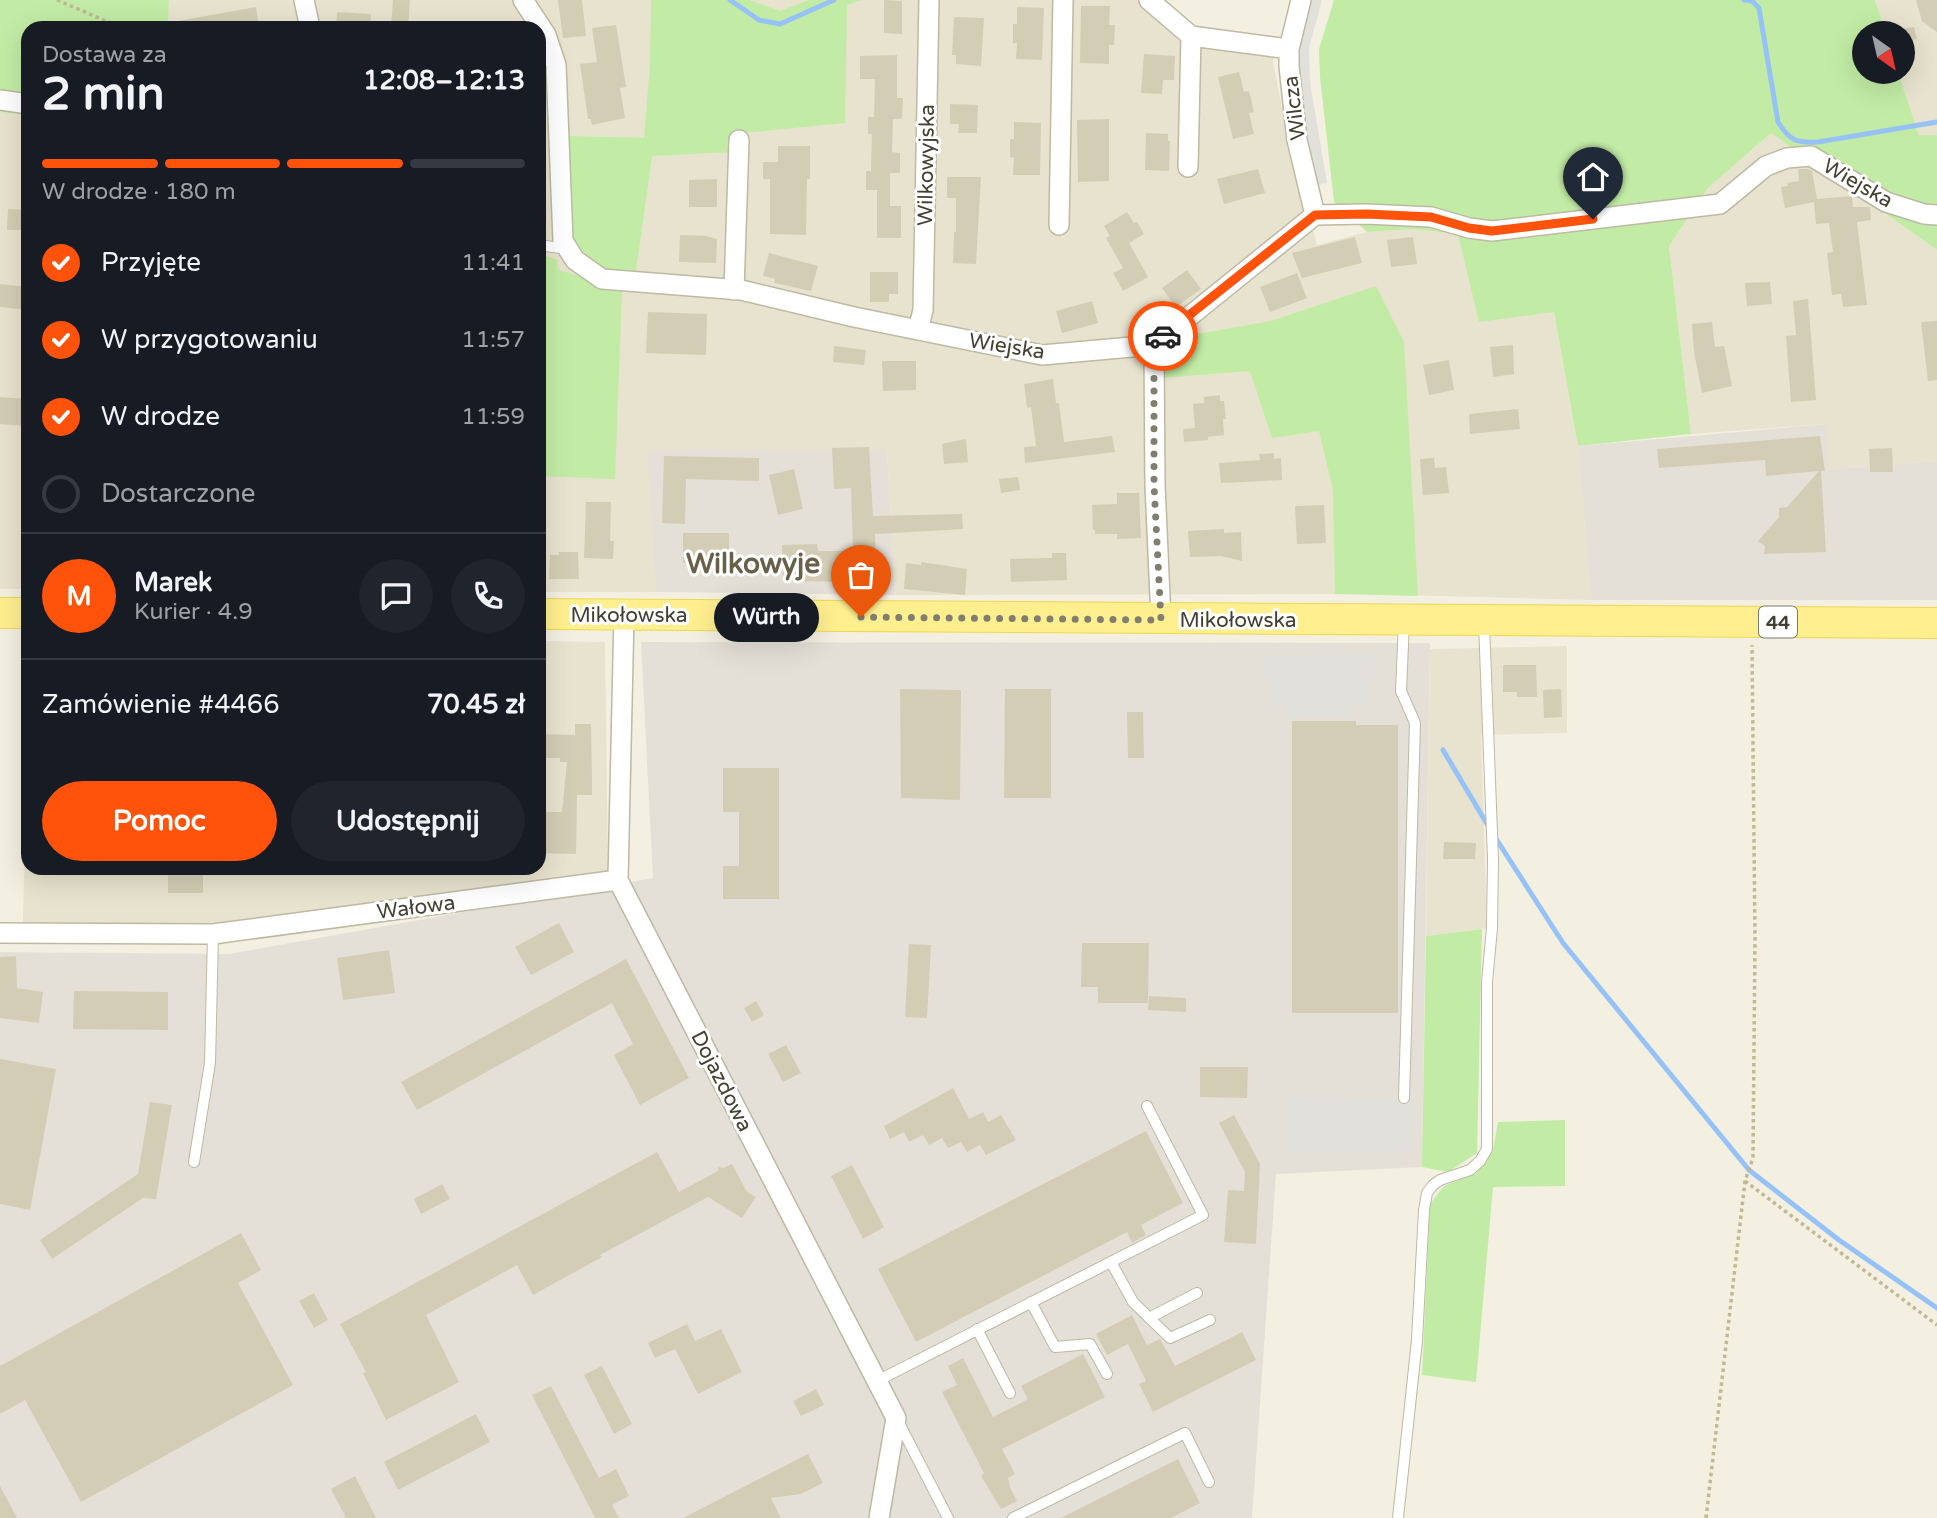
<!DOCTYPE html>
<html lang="pl">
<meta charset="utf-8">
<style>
:root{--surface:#171b24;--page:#20242c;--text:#f1f3f6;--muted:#9ea1a6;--line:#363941;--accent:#ff530c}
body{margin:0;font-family:"Varela Round",sans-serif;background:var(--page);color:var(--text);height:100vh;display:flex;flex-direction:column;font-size:26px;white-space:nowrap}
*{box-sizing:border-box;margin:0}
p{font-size:23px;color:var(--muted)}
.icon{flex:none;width:38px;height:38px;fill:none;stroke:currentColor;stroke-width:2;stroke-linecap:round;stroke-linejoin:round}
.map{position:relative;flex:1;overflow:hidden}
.sheet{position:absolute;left:21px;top:21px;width:525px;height:854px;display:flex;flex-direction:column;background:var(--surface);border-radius:21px;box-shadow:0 7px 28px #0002}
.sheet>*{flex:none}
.needle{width:46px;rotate:146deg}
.controls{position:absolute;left:1852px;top:21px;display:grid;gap:14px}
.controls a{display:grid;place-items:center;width:63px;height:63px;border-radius:50%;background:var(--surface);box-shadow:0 7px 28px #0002;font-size:35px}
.pin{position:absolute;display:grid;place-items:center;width:60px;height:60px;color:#fff;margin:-72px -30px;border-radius:50% 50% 50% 0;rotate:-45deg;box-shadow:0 0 7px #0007}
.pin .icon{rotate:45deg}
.courier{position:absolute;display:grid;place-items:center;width:70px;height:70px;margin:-35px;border:5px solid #ff530c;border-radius:50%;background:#fff;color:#222;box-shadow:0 2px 9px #0007}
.bubble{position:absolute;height:49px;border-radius:24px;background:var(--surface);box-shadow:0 7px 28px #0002;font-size:23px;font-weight:700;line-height:49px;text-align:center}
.head em{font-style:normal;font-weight:700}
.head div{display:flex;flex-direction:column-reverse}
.head{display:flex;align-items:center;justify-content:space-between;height:119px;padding:0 21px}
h1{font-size:46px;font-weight:700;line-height:52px}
.bar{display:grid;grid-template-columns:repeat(4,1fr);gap:10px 7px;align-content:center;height:84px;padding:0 21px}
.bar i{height:9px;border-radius:5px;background:var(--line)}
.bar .active{background:var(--accent)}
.bar p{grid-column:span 4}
.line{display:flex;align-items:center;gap:18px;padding:0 21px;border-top:2px solid var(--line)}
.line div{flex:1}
.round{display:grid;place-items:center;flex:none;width:74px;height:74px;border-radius:37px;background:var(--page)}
ol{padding:0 21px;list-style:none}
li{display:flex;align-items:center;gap:21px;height:77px}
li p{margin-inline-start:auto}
li .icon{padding:7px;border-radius:50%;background:var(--accent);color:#fff;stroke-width:4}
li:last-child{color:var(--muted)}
li i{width:38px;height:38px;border:4px solid var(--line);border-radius:50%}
.cta{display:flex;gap:14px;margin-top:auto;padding:14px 21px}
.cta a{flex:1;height:80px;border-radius:42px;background:var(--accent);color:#fff;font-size:28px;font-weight:700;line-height:80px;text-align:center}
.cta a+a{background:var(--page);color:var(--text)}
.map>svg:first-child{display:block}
.residential{fill:#e7e3ce}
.industrial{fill:#e4e0d7}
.green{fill:#c2eca5}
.parking{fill:#e2e0db}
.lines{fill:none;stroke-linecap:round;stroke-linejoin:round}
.stream{stroke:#96c2f7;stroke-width:5}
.building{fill:#d4cdb5}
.lane-casing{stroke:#beb9a3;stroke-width:12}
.street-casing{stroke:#beb9a3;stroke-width:22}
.primary-casing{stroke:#efd653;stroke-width:32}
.path{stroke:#c2b893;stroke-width:3.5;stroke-dasharray:3.5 3.5;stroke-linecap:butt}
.lane{stroke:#fff;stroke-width:10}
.street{stroke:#fff;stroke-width:19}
.primary{stroke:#ffef8e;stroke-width:30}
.done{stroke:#817e6f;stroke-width:7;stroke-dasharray:0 12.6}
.route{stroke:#ff530c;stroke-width:9}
.labels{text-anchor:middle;stroke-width:6;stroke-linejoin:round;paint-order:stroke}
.shield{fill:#fff;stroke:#7c796f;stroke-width:2}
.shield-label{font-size:19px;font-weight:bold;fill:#444031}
.street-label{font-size:21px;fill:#444031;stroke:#fff}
.district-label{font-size:28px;font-weight:bold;fill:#686048;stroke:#fff}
</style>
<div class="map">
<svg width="1937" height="1518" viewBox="0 0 1937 1518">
<rect width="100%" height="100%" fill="#f3f0e1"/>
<path class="residential" d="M169,0h994l28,25 85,13 -3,24 16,81 28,102 50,-13 45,-3 46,5 96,78 24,134 13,154 -232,-6 -464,1 -8,-146h-239l8,143h-117v-564h-371z
M1875,0h62v135h-18l-21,-63h4v-39h-16z
M0,112l28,3v474h-28z
M1771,133l166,117v211l-108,8 -3,-45 -135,10 -22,-188 39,-58z
M539,641l66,1 3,229 -410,61 -175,-10 5,-224v170h511z
M1567,646v87l-86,2 6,193 -61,8 4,-287z"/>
<path class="industrial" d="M1827,424l2,45 108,-8v139h-346l-13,-154z
M647,449h240l8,146 -239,-3z
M641,642l789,1 -8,524 -146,7 -24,344h-1252v-566l229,2 424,-76z"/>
<path class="green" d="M0,0h169l-1,28h-140v87l-28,-3z
M651,0h98l31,11 29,-11h53l-15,5 -2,118 -113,11v18l-80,4 -16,115h-34l-18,-13 -15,-18 -3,-104 78,2 6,-74z
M1334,0h541l11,33h-22v39h34l21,63h18v115l-166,-117 -63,55 -39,58 22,188 -113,12 -24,-134 -75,10 -21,-88 -46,-5 -45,3 -33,-30 -14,-125 -1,-28z
M539,254l19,6 -1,9 65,21 -7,189 -76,-3z
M1376,286l28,56 14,254 -83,-2 -2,-104 -14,-59 -47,7 -22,-67 -89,7v-18l4,-10 15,-13 91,-16z
M1482,929l-5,224 -29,19 -26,-5 4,-231z
M1565,1120v66l-72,1 -17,195 -54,-7 8,-171 14,-18 31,-12 18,-24 5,-28z"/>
<path class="parking" d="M1309,0h13l-13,48 1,34 17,101 -13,3 -18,-102v-39z
M1373,654l-1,51h-22v12l-65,1 -1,-13 -15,1 -5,-50z
M1286,1097l127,1 -1,54h-127z"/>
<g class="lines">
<path class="stream" d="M730,0l29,20 21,4 54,-24
M1744,0l8,1 7,7 19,114c12,19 18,21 40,20l119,-20
M1443,750l50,84 70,109 186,227 90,70 98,68"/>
</g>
<path class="building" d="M393,0h17l-2,28 -17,-1z
M558,0h24l4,36 -23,2z
M884,0l18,1v33l-18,-1z
M1916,0h21v32l-15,-11z
M1081,6h29l-1,19h6l-1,20h-5v19l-29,-1z
M256,7l3,21h-80l-1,-7z
M1017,7l27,1 -2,52 -26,-1 1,-16h-4v-19h4z
M337,12l34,2 -1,14h-34z
M954,17l30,1 -3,48 -25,-2v-9h-4z
M616,25l10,62 -6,1 5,30 -33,7 -1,-6h-3l-8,-55 17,-2 -5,-34z
M1914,27l3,12 -15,4v-14z
M1144,54l31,2 -1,24h-11l-1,14 -21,-1z
M897,55v43h6l-1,21h-9l-1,33 8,1v20h-10v33h11v32h-24v-48h-11v-19h5l1,-37h-4v-17h6l1,-38h-15v-23z
M1239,72l5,20 5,-1 5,21 -5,1 5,21 -21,5 -15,-62z
M950,104l28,1 -1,28h-19l1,-9h-9z
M1109,119v62l-31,1 -1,-62z
M1014,122l27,1 -1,52h-27l1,-17 -4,-1v-18h4z
M1146,133l22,1v7h2l-1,30 -24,-1z
M778,146h32v33h-3l-1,56 -36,-1v-55h-7v-17h15z
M1258,169l7,24 -41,11 -7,-25z
M1798,169h10l4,2 5,28 35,-3 1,11h17l1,13 -14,2 10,83 -24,2 -2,-13 -9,1 -5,-42 6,-1 -4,-29 -13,1 -2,-22 -29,6 -4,-21 7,-1 -1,-3 12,-2z
M947,177h34l-5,87 -23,-1 1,-31h2v-34h-9z
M717,179v28h-28v-27z
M8,209l20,1v20h-21z
M1127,212l7,11 3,-1 7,12 -15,9 19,34 -25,14 -10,-18 10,-5 -17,-30 4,-2 -6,-10z
M680,235l26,1 11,3 -1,24 -37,-1z
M1355,237l7,26 -60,15 -10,-25z
M1413,237l4,27 -26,3 -4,-27z
M769,253l49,13 -7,25 -37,-8 1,-4 -12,-3z
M1187,270l14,19 -25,18 -14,-19z
M870,272h28v22h-9v8h-19z
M1297,273l10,25 -37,14 -10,-25z
M1770,282l2,22 -25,2 -2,-23z
M0,284l28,3v23l-28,-3z
M1808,299l8,101 -25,2 -5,-66 10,-1 -3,-34z
M1092,301l6,22 -36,10 -6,-22z
M648,312l59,2 -1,41 -60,-2z
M1937,321v59l-9,1 -7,-59z
M1712,322l3,25 9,-1 8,40 -30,7 -8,-41 -2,-28z
M1513,345l1,29 -21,3 -3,-30z
M834,346l32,4 -2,15 -31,-3z
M1449,360l5,30 -25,5 -6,-30z
M882,361h34v29l-33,1z
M1053,379l3,24h3l5,39 48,-6 3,16 -90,11 -1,-16 12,-1 -5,-39 -4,1 -3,-24z
M1220,395v6h4l2,18h-3l1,16 -16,2v3l-24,2 -1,-13 12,-1 -2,-24 11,-1v-6z
M0,397l28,2v25l-4,-1v3l-24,-2z
M1518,409l2,20 -50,5 -1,-20z
M1820,436l5,35h-4l5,81 -62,2 1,-8 -7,-5 21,-24v-9l8,-1 32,-36 -53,5 -1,-16 -106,8 -2,-19z
M966,439l2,23 -24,2 -2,-20z
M869,447l4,69 89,-2 1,15 -88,5 1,48 -93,-1 -1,-36 35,-1 1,7h35l-2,-63 -17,1 -2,-41z
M1892,448l1,24h-23l-1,-23z
M1274,453v6l7,-1 1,22 -61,3 -2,-20 41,-3 -1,-6z
M664,456l95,2v23l-73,-2 -1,45 -23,-1z
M1434,458l1,10 11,-1 3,26 -26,2 -3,-36z
M794,469l9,40 -25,6 -9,-40z
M1018,477l2,13 -19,3 -2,-14z
M1117,493h22l2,45 -24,1v-5h-22v-4h-2l-1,-25 25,-1z
M586,502h25l-1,39h4l-1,18 -29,-1z
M1324,505l2,38 -29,1 -2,-38z
M1224,529v4l17,-1 1,29 -21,-5 -31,1 -2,-26z
M683,533h46v31l-46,-1z
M559,552h19l1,27h-30l1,-24h9z
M1052,553h14l1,27 -56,2 -1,-23 42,-1z
M921,562l46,7 -2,26 -61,-6 2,-26 15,2z
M1503,665h33l1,32h-20v-5h-14z
M900,689l61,1 -1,110 -59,-2z
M1005,689h46v109h-47z
M1561,689l1,28 -18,1 -1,-28z
M1127,712h16l1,46h-16z
M1292,721h64v4h42v288h-106z
M575,724h16l1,55v16h-15l-1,59 -37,-1v-41h23l5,-50h-7v-4h-21v-24l36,1z
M723,768h56v131h-56v-33h16v-54h-16z
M1444,842l32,1 -1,16h-32z
M168,868h35v25h-35z
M559,923l15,29 -43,23 -16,-28z
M1082,943h67l-1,60h-50v-16h-17z
M909,944l22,1 -4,73 -22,-1z
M389,950l6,43 -52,7 -6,-42z
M16,956l1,32 26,4 -4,31 -39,-5v-61z
M626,959l63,119 -49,27 -26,-50 19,-11 -21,-41 -195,107 -16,-28z
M74,991l94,1v38l-95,-1z
M1149,996l37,2v14l-38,-2z
M756,1001l8,14 -12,7 -8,-14z
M786,1045l15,28 -18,9 -15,-28z
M0,1059l56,10 -26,141 -30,-6z
M1200,1067h48l-1,31 -47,-1z
M953,1088l16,31 14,-7 5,10 13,-7 15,25 -30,15 -6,-10 -13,7 -6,-10 -13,6 -6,-10 -13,7 -6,-10 -14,7 -5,-10 -14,7 -6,-13z
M150,1102l22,3 -16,94 -13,-1 -91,61 -12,-19 98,-66z
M1234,1115l26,49 -4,80 -32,-2 4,-52 16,1 1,-19 -26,-49z
M1146,1131l37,72 -42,22 5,10 -14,8 -5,-11 -211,110 -38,-73z
M657,1152l22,40 39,-21 1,-4 4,1 9,-4 15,28 9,5 -14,21 -34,-21 -108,58 2,2 -69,38 -16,-30 -91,50 33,67 -73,38 -23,-47 3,-1 -26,-48z
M852,1165l32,62 -21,12 -32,-63z
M442,1184l8,15 -29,15 -7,-15z
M241,1233l20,37 -23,13 55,102 -212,117 -56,-102 -25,14v-48z
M314,1293l14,27 -14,8 -15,-27z
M1132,1315l15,30 13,-6 15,27 67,-34 14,28 -103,52 -14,-28 7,-3 -18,-37 -21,11 -11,-21z
M687,1324l8,17 26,-12 21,43 -44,22 -23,-45 -20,9 -7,-15z
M1083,1354l22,43 -103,52 13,25 -7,4 2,9 7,14 -16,8 -20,-33 3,-3 -42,-81 15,-7 -9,-19 15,-8 30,59 35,-18 -7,-13z
M602,1366l30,58 -18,10 -30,-59z
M551,1386l48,92 17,-9 13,27 -17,9 7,13h-24l-63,-123z
M816,1389l8,16 -23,11 -8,-15z
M476,1414l14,28 -92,48 -14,-28z
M808,1454l15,29 -22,11 -30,4 10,20h-98z
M1178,1459l22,44 -29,15h-110z
M355,1476l21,42h-30l-15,-29z
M0,1486l17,32h-17z"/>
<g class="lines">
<g class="lane-casing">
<path id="lane" d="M539,245l28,4
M1404,622l-3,69 14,32 -11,375
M194,1162l16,-99 3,-129
M1111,1262l22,40 37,36 40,-18
M1031,1302l24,45 35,-3 17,30
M1149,1318l48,-25
M977,1329l33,64
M877,1381l326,-166 -56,-109
M898,1421l50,97
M1013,1518l172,-85 24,49
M1398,1518l19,-178 7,-130 3,-17 6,-8 7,-5 30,-10 10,-9 7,-12v-167l5,-54 1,-69 -9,-236"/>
</g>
<g class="street-casing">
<path id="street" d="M304,0l6,28
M523,0l23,35 10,30 7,176 12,19 27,19 139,11 113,27 188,38 112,-10 161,-130 51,-1 65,3 38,11 23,3 228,-27 46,-38 21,-8 24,-2 75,46 38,12 13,1
M1149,0l42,36 98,13
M1301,0l-12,49v17l8,74 18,75
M0,100l28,4
M1188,167l3,-131
M1059,225l4,-225
M734,290l5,-150
M918,330l5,-20 6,-310
M1154,345l1,140 6,135
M624,615l-6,265 278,538 -17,100
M0,933l213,1 405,-54"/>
</g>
<g class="primary-casing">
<path id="primary" d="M0,613h28
M539,614l1398,9"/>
</g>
<path class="path" d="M57,0l65,28
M1745,1181l192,144
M1706,1518l39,-337 8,-23 2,-219 -3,-294"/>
<use href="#lane" class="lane"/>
<use href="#street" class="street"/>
<use href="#primary" class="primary"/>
</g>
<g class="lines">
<path class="done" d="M861,617l300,3 -7,-135v-140l9,-9"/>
<path class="route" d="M1163,336l152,-121 51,-1 65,3 38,11 23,3 101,-12"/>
</g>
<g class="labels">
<rect class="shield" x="1759" y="606.5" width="38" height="31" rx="5"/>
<g class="shield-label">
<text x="1778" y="629">44</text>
</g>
<g class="street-label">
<text transform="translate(1294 108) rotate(-97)" y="7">Wilcza</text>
<text transform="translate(926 165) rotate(-89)" y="7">Wilkowyjska</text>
<text transform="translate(1858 183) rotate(30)" y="7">Wiejska</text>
<text transform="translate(1007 346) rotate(9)" y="7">Wiejska</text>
<text x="629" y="622">Mikołowska</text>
<text x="1238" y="627">Mikołowska</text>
<text transform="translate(416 907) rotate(-7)" y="7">Wałowa</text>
<text transform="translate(722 1081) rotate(63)" y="7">Dojazdowa</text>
</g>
<g class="district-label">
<text x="753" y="573">Wilkowyje</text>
</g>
</g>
</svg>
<div class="controls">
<a><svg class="needle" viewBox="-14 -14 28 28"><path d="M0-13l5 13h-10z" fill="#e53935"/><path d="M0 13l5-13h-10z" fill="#9ea1a6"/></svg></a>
</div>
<div class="pin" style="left:861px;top:617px;background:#ea580c"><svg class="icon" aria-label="bag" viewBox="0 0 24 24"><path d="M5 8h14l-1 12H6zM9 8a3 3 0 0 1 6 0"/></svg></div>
<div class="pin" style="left:1593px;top:219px;background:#1f2937"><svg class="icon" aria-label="home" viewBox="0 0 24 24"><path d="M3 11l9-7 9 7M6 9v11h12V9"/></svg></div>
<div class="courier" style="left:1163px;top:336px"><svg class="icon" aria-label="car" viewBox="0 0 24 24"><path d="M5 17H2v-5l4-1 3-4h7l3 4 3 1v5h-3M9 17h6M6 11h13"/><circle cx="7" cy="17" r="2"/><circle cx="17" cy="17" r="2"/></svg></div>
<div class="bubble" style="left:714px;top:593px;width:105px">Würth</div>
<section class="sheet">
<div class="head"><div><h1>2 min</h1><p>Dostawa za</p></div><em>12:08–12:13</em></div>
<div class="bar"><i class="active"></i><i class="active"></i><i class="active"></i><i></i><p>W drodze · 180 m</p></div>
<ol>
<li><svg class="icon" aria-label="check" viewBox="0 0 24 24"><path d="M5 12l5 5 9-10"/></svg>Przyjęte<p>11:41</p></li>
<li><svg class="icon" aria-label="check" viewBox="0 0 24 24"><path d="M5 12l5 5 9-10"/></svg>W przygotowaniu<p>11:57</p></li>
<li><svg class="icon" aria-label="check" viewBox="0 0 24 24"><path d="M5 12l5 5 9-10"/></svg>W drodze<p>11:59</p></li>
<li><i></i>Dostarczone</li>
</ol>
<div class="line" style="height:126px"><b class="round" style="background:var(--accent);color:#fff">M</b><div><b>Marek</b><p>Kurier · 4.9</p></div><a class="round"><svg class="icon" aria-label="chat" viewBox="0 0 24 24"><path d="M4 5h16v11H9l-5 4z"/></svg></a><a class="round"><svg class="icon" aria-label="phone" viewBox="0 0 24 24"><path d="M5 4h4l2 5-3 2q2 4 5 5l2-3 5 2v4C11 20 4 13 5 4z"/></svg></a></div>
<div class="line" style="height:91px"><div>Zamówienie #4466</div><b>70.45 zł</b></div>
<div class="cta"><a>Pomoc</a><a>Udostępnij</a></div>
</section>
</div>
